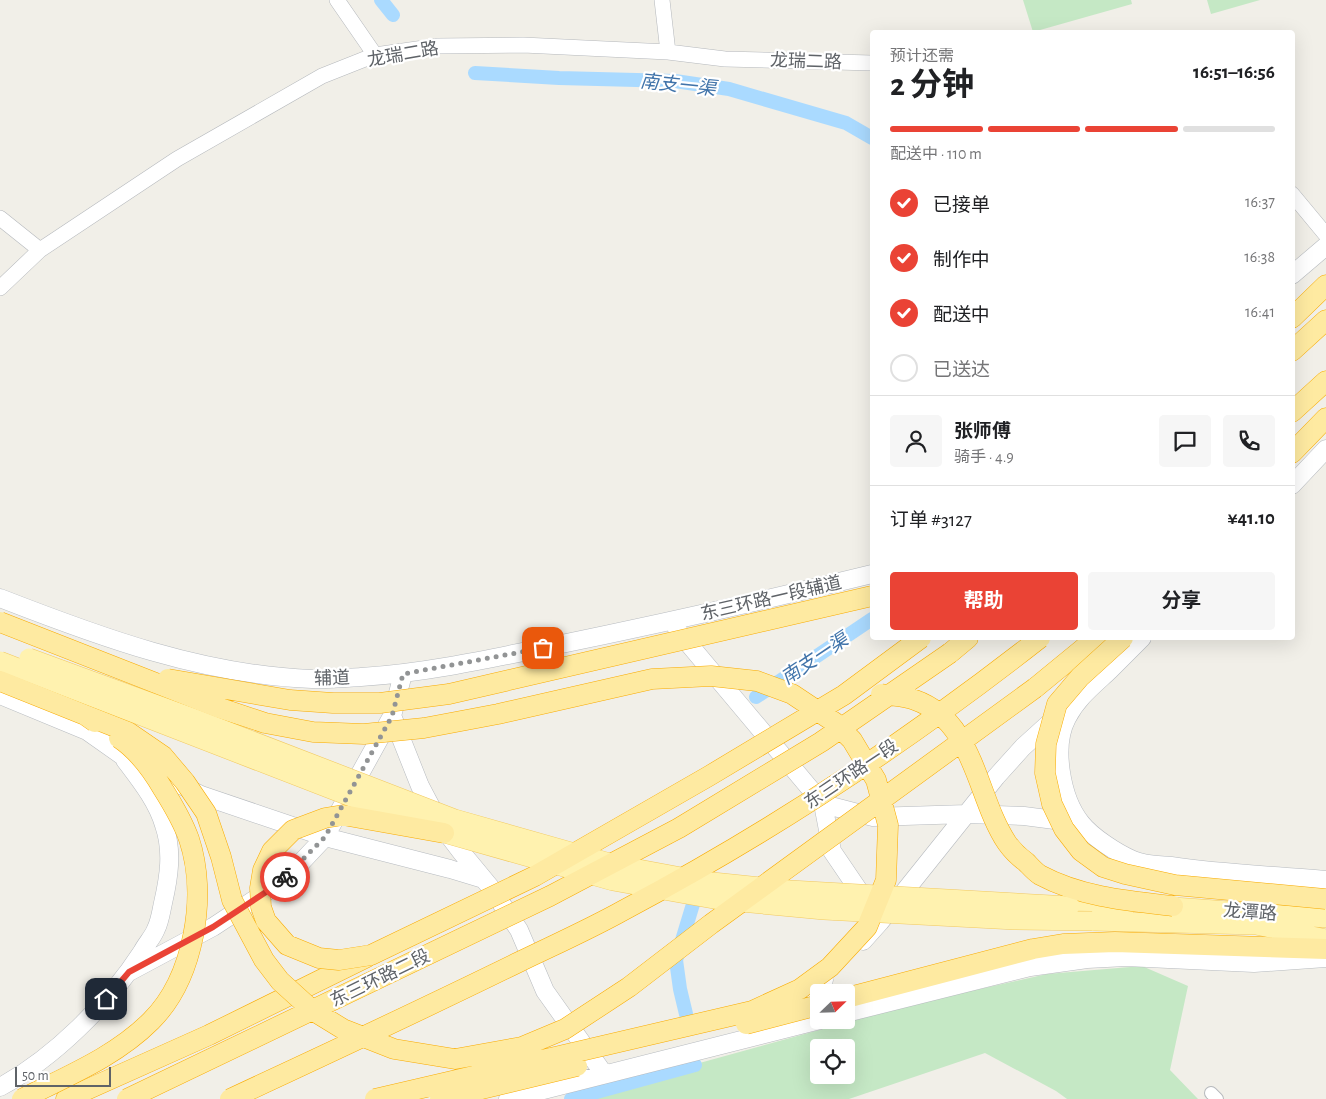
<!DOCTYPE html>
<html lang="zh">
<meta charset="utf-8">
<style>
:root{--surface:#fff;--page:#f6f6f6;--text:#202124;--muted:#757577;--line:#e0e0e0;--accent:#ea4335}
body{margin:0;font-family:"Alegreya Sans","Noto Sans SC",sans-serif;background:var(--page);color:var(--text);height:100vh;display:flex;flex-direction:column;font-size:19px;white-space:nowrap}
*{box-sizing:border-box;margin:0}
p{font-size:16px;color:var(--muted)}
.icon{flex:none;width:28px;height:28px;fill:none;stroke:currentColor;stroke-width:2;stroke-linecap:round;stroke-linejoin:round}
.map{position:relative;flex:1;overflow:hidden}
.side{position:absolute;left:870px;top:30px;width:425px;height:610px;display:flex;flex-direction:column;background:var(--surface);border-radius:5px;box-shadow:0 5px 20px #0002}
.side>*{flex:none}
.needle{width:32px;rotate:67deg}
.controls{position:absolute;left:810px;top:984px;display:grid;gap:10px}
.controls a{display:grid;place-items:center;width:45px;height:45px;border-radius:5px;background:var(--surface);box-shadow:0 5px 20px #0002;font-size:25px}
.scale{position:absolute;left:15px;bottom:12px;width:96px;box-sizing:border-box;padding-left:5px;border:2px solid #5f6368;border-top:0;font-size:14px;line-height:18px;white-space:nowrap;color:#5f6368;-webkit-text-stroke:4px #fff;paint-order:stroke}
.pin{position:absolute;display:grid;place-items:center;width:42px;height:42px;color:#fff;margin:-21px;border-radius:10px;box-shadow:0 2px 8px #0006}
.courier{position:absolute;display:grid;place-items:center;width:50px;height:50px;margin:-25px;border:4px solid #ea4335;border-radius:50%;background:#fff;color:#222;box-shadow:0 1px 6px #0007}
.overview em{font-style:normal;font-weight:700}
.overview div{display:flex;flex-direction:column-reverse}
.overview{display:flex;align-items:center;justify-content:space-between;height:85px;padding:0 20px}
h1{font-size:32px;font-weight:700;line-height:38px}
.bar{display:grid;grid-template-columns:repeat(4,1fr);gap:8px 5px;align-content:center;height:60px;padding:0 20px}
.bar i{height:6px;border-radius:4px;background:var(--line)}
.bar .active{background:var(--accent)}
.bar p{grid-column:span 4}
.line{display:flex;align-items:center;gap:12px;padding:0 20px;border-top:1px solid var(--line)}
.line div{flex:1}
.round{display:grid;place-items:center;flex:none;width:52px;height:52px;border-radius:5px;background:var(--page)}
ol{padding:0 20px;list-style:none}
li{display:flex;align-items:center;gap:15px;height:55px}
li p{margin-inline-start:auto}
li .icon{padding:5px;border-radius:50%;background:var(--accent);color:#fff;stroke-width:4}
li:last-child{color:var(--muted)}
li i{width:28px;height:28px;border:2px solid var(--line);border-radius:50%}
.action{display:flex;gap:10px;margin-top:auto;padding:10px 20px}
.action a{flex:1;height:58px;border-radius:5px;background:var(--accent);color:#fff;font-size:20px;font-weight:700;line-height:58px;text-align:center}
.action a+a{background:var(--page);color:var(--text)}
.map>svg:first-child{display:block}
.green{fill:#c5e8c5;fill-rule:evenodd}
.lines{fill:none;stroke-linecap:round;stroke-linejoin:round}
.canal{stroke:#aadaff;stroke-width:14}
.minor-casing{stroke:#b5b8bc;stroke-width:14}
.tertiary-casing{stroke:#b5b8bc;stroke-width:16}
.secondary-casing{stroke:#b6babf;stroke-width:19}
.primary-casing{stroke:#f2c960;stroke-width:20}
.trunk-casing{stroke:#f9ab00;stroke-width:21}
.minor{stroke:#fff;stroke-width:12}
.tertiary{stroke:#fff;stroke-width:15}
.secondary{stroke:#fff;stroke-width:18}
.primary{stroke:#fff2af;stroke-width:19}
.trunk{stroke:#feeaa1;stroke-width:20}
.primary-bridge-casing{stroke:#f2c960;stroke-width:20;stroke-linecap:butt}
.trunk-bridge-casing{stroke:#f9ab00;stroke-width:21;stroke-linecap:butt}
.primary-bridge{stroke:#fff2af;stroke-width:19}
.trunk-bridge{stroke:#feeaa1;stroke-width:20}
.done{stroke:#929495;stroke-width:5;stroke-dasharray:0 9}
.route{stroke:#ea4335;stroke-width:6}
.labels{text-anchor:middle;stroke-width:4.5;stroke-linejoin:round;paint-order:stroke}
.street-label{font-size:18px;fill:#5f6368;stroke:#fff}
.water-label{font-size:19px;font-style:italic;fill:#4174aa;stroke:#fff}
</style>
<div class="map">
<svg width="1326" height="1099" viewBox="0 0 1326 1099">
<rect width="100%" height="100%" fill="#f1efe8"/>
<path class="green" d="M1023,0h108l1,4 -99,28z
M1207,0h53l-49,14z
M1142,966l46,20 -18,84 28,29h-131l-11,-8 -71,-38 -136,46h-280l348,-96 130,-29zM819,1048h27v27h-27z"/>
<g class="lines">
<path class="canal" d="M381,0l12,15
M475,73l84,5 116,3 54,8 117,34 26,15
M756,697l116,-78
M686,1014l-6,-25 -4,-29 21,-69
M571,1099l124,-34"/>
<g class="minor-casing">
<path id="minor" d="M1211,1093l6,6"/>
</g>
<g class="tertiary-casing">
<path id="tertiary" d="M337,0l38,55
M662,0l6,52
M1292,194l34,41
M0,218l40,32
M0,288l40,-38 137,-91 145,-83 53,-21 63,-9 85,-1 145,7 57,7 147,4"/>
</g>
<g class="secondary-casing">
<path id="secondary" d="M1292,275l34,-29
M1292,485l34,-36
M0,598c100,39 203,77 312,81 16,1 33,-1 49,-2 64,-4 128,-18 191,-31 107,-22 214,-46 320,-72
M677,630l146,174 9,47 36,53
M1142,638c-10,10 -21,21 -32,32 -16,15 -32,27 -43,48 -15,28 -6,80 14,105 11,14 36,30 52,37 11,5 26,5 38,6 51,8 103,9 155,14
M0,695l87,36 37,26 77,38 124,42 125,32 33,10
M393,718l27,68 20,38 22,29 29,35 28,42 26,61 59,83
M823,804l50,13 94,-3 57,2 46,6
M863,941l17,-19 116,-145 27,-30 32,-29
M129,972l84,-45 53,-35 28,-22 31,-33 67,-121 11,-42
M846,1013l184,-46 57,-8 39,-2 128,6 72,-5
M768,1033l56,-53
M0,1087c54,-29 109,-84 142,-135 4,-8 11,-15 14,-23 4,-8 5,-17 7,-26 6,-26 10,-52 1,-78 -7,-24 -24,-45 -39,-65
M508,1099l312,-79"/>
</g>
<g class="primary-casing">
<path id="primary" d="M1070,906h56
M1159,906l167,12
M1092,921l164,4 70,14"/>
</g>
<g class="trunk-casing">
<path id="trunk" d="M1292,318l34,-33
M1292,351l34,-31
M1292,412l34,-31
M1292,453l34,-35
M950,653l18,-15
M1035,688l61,-50
M846,998l187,-49 30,-5 52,-2 211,7
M66,1099l143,-64 158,-78"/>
</g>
<use href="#minor" class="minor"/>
<use href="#tertiary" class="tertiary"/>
<use href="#secondary" class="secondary"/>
<use href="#primary" class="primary"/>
<use href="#trunk" class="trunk"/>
<g class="primary-bridge-casing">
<path id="primary-bridge" d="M29,658l169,62 257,99 162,46 86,16 87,9 280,16
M0,661l444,172 169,48 106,19 105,10 191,10 77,1"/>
</g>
<g class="trunk-bridge-casing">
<path id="trunk-bridge" d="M0,622l217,85 48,16 48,9 51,2 60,-6 74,-14 154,-35 59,-3 46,5 35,13 42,28 18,18 24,40 12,45 -2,55 -19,47 -37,40 -30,22 -48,22 -377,88
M1123,638l-43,39 -23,27 -11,40 -1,29 7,31 12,25 17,22 22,16 22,7 50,11 151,14
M168,679l122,21 43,3h47l69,-9 423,-98
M0,681l85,34 10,7
M881,694c11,2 24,2 34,6 60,21 61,97 92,143 5,7 12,14 19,19 4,4 9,10 14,13 41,22 88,26 133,31
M85,715l43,17 35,24 22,26 21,31 15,44 11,43 32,60 16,21 32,29 31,19 51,20 61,10 67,-12 43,-18 64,-42 82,-63 324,-236
M444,833l-101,-18 -18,3 -32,12 -21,21 -9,19 -3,18 1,19 5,14 21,24 32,13 20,2 32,-5 164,-79 174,-100 135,-81 77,-57
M746,1024l73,-19
M22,1099c45,-23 93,-42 129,-78 43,-43 57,-125 38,-182 -6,-17 -16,-34 -26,-50 -11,-19 -26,-39 -44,-51
M127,1099l423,-203 129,-68 142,-86 129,-89
M230,1099c97,-45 193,-90 289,-137 35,-17 71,-33 105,-52 147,-78 286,-170 416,-272
M440,1099l137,-33"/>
</g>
<use href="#primary-bridge" class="primary-bridge"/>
<use href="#trunk-bridge" class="trunk-bridge"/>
</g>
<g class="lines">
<path class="done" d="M285,877l40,-40 67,-121 11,-42 140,-26"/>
<path class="route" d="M106,999l23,-27 84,-45 53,-35 19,-15"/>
</g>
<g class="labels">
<g class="street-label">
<text transform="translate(403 54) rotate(-10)" y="6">龙瑞二路</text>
<text transform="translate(806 61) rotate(2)" y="6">龙瑞二路</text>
<text transform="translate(771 598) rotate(-13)" y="6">东三环路一段辅道</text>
<text transform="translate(332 678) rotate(-2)" y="6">辅道</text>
<text transform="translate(851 774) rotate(-34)" y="6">东三环路一段</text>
<text transform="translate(1250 912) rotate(4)" y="6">龙潭路</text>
<text transform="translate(380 978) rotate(-26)" y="6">东三环路二段</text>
</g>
<g class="water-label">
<text transform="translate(678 84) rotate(6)" y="7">南支一渠</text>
<text transform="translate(814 658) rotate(-34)" y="7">南支一渠</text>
</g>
</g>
</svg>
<div class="controls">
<a><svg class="needle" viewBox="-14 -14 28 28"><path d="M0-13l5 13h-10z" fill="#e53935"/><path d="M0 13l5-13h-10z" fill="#757577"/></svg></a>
<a><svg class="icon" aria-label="locate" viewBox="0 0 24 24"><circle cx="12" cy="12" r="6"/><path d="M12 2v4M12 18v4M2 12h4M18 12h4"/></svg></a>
</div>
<div class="scale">50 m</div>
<div class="pin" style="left:543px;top:648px;background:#ea580c"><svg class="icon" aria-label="bag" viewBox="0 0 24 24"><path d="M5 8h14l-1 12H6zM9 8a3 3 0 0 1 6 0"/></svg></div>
<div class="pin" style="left:106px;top:999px;background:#1f2937"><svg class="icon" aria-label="home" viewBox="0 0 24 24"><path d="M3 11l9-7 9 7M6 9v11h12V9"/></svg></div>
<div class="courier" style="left:285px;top:877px"><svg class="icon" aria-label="bike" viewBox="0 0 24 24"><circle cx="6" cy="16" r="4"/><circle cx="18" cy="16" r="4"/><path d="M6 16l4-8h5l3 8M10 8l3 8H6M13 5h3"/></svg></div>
<section class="side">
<div class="overview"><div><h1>2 分钟</h1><p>预计还需</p></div><em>16:51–16:56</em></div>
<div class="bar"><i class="active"></i><i class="active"></i><i class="active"></i><i></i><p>配送中 · 110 m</p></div>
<ol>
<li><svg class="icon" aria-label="check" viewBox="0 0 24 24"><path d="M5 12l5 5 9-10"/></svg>已接单<p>16:37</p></li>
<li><svg class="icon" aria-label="check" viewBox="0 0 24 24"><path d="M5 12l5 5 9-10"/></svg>制作中<p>16:38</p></li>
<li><svg class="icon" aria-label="check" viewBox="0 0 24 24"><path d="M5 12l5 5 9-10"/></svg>配送中<p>16:41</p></li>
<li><i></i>已送达</li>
</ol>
<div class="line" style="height:90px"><a class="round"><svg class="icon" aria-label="person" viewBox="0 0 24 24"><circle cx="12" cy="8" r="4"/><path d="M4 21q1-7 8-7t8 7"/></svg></a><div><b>张师傅</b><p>骑手 · 4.9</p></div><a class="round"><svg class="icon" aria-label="chat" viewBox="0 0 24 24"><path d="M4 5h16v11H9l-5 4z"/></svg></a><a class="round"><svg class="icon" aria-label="phone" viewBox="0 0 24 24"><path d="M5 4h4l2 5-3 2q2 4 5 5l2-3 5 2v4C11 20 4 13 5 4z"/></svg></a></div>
<div class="line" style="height:65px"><div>订单 #3127</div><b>¥41.10</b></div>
<div class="action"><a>帮助</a><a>分享</a></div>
</section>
</div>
